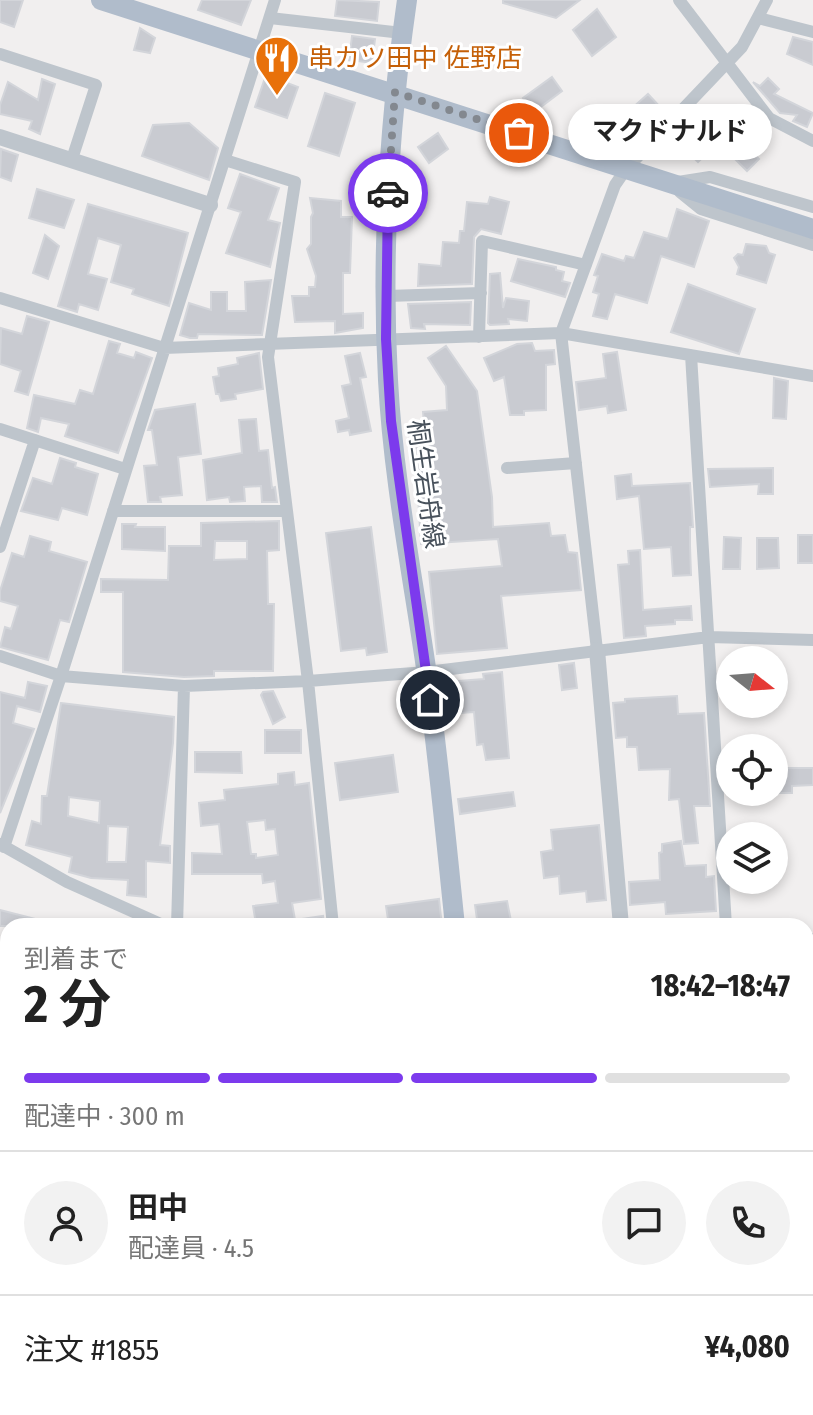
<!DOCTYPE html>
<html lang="ja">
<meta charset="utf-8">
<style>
:root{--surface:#fff;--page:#f2f2f2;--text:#222;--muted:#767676;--line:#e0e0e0;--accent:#7c3aed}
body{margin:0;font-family:"Fira Sans Condensed","Noto Sans JP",sans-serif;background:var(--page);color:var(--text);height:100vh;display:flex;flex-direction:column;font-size:30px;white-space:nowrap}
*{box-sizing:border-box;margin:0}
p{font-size:26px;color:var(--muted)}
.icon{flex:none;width:44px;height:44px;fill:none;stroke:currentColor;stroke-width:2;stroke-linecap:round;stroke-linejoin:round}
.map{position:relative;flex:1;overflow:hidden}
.sheet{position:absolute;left:0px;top:918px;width:814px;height:498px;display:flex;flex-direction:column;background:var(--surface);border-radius:24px 24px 0 0;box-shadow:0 4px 12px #0003}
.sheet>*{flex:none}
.needle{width:52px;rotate:107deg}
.buttons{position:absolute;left:716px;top:646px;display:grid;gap:16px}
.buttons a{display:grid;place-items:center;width:72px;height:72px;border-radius:50%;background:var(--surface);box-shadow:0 4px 12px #0003;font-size:40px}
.pin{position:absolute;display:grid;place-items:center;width:68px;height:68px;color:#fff;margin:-34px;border:4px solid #fff;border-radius:50%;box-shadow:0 2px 8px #0007}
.courier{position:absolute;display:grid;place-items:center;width:80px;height:80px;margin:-40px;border:6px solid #7c3aed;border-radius:50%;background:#fff;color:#222;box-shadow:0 2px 10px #0007}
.bubble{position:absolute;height:56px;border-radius:28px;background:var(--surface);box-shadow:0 4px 12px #0003;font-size:26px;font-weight:700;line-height:56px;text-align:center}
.overview em{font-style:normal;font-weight:700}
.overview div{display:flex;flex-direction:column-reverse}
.overview{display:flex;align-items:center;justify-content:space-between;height:136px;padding:0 24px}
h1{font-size:52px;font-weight:700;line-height:60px}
.bar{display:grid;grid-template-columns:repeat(4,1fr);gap:12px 8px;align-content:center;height:96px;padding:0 24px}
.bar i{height:10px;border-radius:6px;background:var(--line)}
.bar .active{background:var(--accent)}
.bar p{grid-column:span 4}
.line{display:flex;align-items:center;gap:20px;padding:0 24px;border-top:2px solid var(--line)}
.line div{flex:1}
.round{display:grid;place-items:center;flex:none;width:84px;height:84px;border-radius:42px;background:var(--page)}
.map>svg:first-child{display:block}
.building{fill:#c9cbd1;stroke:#d3d5da;stroke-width:2;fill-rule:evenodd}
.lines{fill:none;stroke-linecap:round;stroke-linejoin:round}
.service{stroke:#bec5cc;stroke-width:6}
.minor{stroke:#bec5cc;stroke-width:12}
.tertiary{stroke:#bec5cc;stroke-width:16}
.primary{stroke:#b0bccb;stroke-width:20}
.done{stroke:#83888f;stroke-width:8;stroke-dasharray:0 14.4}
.route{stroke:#7c3aed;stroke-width:10}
.labels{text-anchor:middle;stroke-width:6;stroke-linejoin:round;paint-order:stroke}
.food-label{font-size:26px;fill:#c56008;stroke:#fff;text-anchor:start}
.street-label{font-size:26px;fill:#48515b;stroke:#fff}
</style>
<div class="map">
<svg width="813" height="1415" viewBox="0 0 813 1415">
<rect width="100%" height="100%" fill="#f1efef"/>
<path class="building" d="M0,0h23l-9,27 -14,-5z
M202,0h49l-10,25 -43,-15z
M337,0l42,2 -2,19 -42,-5z
M503,0h77l-24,18 -53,-15z
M597,9l19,28 -24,19 -19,-26z
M140,28l15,10 -5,15 -16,-3z
M352,36l23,3 -3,24 -23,-3z
M793,37l20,5v23l-26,-11z
M266,75l32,12 -11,31 -32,-11z
M552,77l10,14 -28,21 -11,-14z
M768,78l11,11 -5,5 39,19 -6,14 -14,-6 4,-6 -17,-2 -27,-31 7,4z
M42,79l13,5 -15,50 -11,-5 3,-8 -32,-7v-9l8,-23 30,18z
M325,93l30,10 -16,53 -31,-10z
M648,94l13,14 -34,35 -16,-16z
M698,110l29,29 -14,16 -4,-4 -11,11 -24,-24z
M189,123l29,25 -9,32 -67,-24 11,-31z
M438,133l10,16 -19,14 -11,-16z
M740,140l19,19 -12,12 -19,-19z
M1,149l17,6 -7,26 -11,-4z
M240,174l39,14 -11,32 12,3 -10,44 -44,-14 15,-41 -13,-4z
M37,189l37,11 -10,28 -35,-10z
M490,197l19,5 -8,32 -20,-5 -7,8 -2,47 -54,2 1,-22 22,2 2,-24 16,1 1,-12h4l3,-29 21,2z
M310,198l31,3v16h11l-2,56h-7v41l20,-1v15l-28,5v-12l-40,1 -3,-26h17v-9h6l1,-11 -9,-27 4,-5v-27l2,-4z
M88,204l100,29 -19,73 -37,-12 2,-5 -23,-7 10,-37 -23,-7 -10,36 19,5 -9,31 -19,-6 -2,8 -19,-6z
M677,209l32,12 -15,46 -33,-11 -14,47 -32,-9 -8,25 -14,-3 6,-22 -6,-2 5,-16 -4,-1 8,-21 22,7 2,-5 8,2 10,-26 24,7z
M45,235l14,11 -11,33 -15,-6z
M746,244l20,2 3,7 6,2 -9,28 -29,-9 2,-7 -5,-9 4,-4 5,1z
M518,259l38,8v3l8,2 -2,9 8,2 -5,14 -54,-16z
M500,273l3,35 3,-10 23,3 -2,20 -19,-2 1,5 -19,1 -2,-2 2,-49z
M271,280l-9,55 -64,-1 -1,4h-7l-10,-3 9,-32 22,7v-18h16v19h19l-1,-29z
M688,284l67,25 -16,45 -68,-22z
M471,302l-1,23 -46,-1 1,5 -14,-1 -3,-24z
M27,316l22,6 -21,73 -13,-4 6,-20 -21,-7 1,-36 21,6z
M109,341l11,3 -3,9 17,5 2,-6 16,6 -34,95 -53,-17 4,-12 -28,-6 -3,14 -11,-4 7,-33 41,9 5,-14 13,4z
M532,343l3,8 19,-1 1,14 -9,1v45l-22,1v4h-14l-6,-38 -10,4 -10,-23 33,-14z
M446,346l31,45 15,106 1,30 56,-4 2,13 14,-1 3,17 9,1 4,37 -80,6 6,52 -70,6 -8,-82 73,-6 -4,-27 -77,5 -3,-49 -10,-68 16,-4 -1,-11 24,-2 -1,-24 -18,-28z
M617,352l9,58 -18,3 -1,-7 -28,4 -3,-28 30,-4 -3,-24z
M259,353l4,36 -28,5 1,5 -15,2 -2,-7h-3l-3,-17 6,-1 -1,-8 20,-4 -1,-6z
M360,353l6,24 -6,1 11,53 -21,4 -1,-5 -11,2 -2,-11 13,-3 -7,-32 9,-2 -6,-28z
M774,378l14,3 -2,38 -13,-1z
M195,404l6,50 -23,3 4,38 -22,2 1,5h-13l-4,-36 13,-1 -5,-35h-4l7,-20z
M256,419l3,32 9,-1 4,38 3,-1 2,15h-15l-1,-16 -17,1 1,14 -15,1 -1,-5 -22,3 -4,-40 39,-7 -3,-33z
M60,458l16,5 -1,4 23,7 -11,41 -25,-7 -4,12 -37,-9 12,-33 19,6z
M773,468v26h-15l1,-10 -49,3 -2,-18z
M631,474l1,12 58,-3 3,44h-3v19l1,29 -18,1 -2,-29 -27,2 -5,-53 -22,3 -2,-23z
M279,521v29l-12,1 1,53h6l-1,67h-59v5l-30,1 -61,-5v-80h-22v-13l67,1 1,-34h32v-23zM215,541h32v18l-33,1z
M122,524h14l-1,3h30v24l-43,-2z
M371,527l16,125 -20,3 -1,-7 -25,3 -15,-118z
M798,535h15v28h-15z
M30,536l21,6 -2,9 38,11 -18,60 -9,-2 -12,40 -48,-13 5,-20 6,2 7,-23 -18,-5v-10l12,-38 12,4z
M724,537l17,1 -1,31h-17z
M757,538h21l1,30 -22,1z
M640,550l3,60 48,-4 1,14h-17v4l-30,2 1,10 -22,2 -6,-73 11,-1 -1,-13z
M574,663l3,25 -15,2 -3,-25z
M502,672l7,86 -23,2 -3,-16 -6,1 -3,-33 -13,1 -2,-32 25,-2 -1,-5z
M28,682l19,4 -7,26 -23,-6 -4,17 21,6 -34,84v-121l25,6z
M273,691l12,26 -12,7 -12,-29 2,-3z
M677,696l1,18 26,-1 6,93h-16l4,37 -14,1 -5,-45 -10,1 1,-31 -31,1 -2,-23h-10v-10l-11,1 -3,-35 12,-1v-3z
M61,703l113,14 -1,26 -13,102 10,1v17l-24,-2v36l-19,-2 1,-15 -37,-2 -22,-6 3,-15 -46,-12 6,-24 9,3 1,-28h5zM69,797l31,4 -1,22 -31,-7zM108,826l20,1 -2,35h-19z
M265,730h36v23h-36z
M195,752h46l1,21 -47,-1z
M393,755l5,37 -58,8 -5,-37z
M776,768h37v17l-21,1v7h-16z
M294,772l1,13 14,-2 12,116 -29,4 3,17 28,-4 1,10h-43l-1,-5 -24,3 -3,-18 25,-3 -3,-22 -12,2 -1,-9h-70v-21l30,1 -3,-30 -18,2 -2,-23 26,-3 -1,-10 54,-6v-10zM265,820l1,10 9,-1 3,26 -22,3v-4h-5l-4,-32z
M513,792l2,14 -55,8 -2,-15z
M599,825l7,75 -19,2 -1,-11 -26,3 -1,-18 -15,2 -3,-26 12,-2 -2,-20z
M681,841l4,25 21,-1v12l8,-1 2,35 -50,3 -1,-12 -35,3 -1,-23 31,-2 -1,-27 3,-1v-8z
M439,899l3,27h-53l-3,-20z
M507,901l5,25h-34l-3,-21z
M0,910l51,13v3h-51z"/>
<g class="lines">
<path class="service" d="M382,1408l2,7
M117,1415l2,-7
M366,1415l2,-7"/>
<path class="minor" d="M679,0l90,118 44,23
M270,18l132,15
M758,18l55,14
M0,54l96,31 -24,74
M225,160l70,22 -27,175 40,324 25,245
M678,182l32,-5 103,30
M680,192l21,17 112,36
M387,296l94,-3
M0,298l164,50 397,-15 252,43
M479,337l3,-96 104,24
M691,355l35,571
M0,429l125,40
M507,468l69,-5
M113,511h173
M0,547l35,-107
M597,650l-36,-317 54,-148 11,-16 116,-122 25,-47
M0,656l61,20 123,10 124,-5 119,-9 282,-35 104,3
M0,844l67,38 98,44
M4,847l57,-171 214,-676
M177,926l7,-240
M806,1011l7,4
M806,1092l7,-12
M809,1203l4,-8
M754,1408l1,7"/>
<path class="tertiary" d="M0,137l210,68
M597,650l24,276
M806,941h7
M0,1281l8,1
M806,1338l7,-3
M646,1408l1,7"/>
<path class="primary" d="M101,0l712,229
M407,0c-18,125 -26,253 -19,380 5,97 24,192 38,288 12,85 20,172 29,258
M510,1408l1,7"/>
</g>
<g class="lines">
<path class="done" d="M388,193l7,-101 124,41"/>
<path class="route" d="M388,193l-2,146 5,82 39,279"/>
</g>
<defs>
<g id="restaurant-pin" transform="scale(2.3)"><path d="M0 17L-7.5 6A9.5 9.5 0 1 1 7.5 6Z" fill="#e8710a" stroke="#fff"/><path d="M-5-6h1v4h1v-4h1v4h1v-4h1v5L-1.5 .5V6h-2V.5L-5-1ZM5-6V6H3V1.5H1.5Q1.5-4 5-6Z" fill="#fff"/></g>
</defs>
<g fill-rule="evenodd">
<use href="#restaurant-pin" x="277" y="58"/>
</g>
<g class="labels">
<g class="food-label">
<text x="308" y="67">串カツ田中 佐野店</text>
</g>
<g class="street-label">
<text transform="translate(426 484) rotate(82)" y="9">桐生岩舟線</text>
</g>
</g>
</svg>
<div class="buttons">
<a><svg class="needle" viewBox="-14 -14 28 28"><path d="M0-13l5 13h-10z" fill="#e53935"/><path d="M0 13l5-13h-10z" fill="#767676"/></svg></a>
<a><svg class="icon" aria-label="locate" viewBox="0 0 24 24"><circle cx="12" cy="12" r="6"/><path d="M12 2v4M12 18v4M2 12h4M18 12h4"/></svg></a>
<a><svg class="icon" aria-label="layers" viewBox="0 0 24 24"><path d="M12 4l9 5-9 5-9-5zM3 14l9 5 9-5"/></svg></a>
</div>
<div class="pin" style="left:519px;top:133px;background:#ea580c"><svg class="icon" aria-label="bag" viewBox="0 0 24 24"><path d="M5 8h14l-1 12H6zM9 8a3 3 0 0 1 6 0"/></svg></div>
<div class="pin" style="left:430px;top:700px;background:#1f2937"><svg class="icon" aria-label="home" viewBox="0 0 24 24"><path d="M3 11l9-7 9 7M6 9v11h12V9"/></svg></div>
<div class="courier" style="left:388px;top:193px"><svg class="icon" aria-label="car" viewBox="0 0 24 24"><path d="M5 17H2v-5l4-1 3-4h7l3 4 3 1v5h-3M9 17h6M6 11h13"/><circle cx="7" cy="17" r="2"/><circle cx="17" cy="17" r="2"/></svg></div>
<div class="bubble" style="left:568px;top:104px;width:204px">マクドナルド</div>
<section class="sheet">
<div class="overview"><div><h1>2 分</h1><p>到着まで</p></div><em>18:42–18:47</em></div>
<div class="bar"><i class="active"></i><i class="active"></i><i class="active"></i><i></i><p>配達中 · 300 m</p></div>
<div class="line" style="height:144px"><a class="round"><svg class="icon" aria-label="person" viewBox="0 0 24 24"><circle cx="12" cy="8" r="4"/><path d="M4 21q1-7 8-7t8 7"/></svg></a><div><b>田中</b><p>配達員 · 4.5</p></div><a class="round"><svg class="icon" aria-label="chat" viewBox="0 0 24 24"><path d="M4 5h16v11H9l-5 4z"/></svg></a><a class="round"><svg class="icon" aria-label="phone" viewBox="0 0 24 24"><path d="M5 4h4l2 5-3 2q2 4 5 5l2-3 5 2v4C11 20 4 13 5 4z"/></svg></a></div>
<div class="line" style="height:104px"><div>注文 #1855</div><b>¥4,080</b></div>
</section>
</div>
